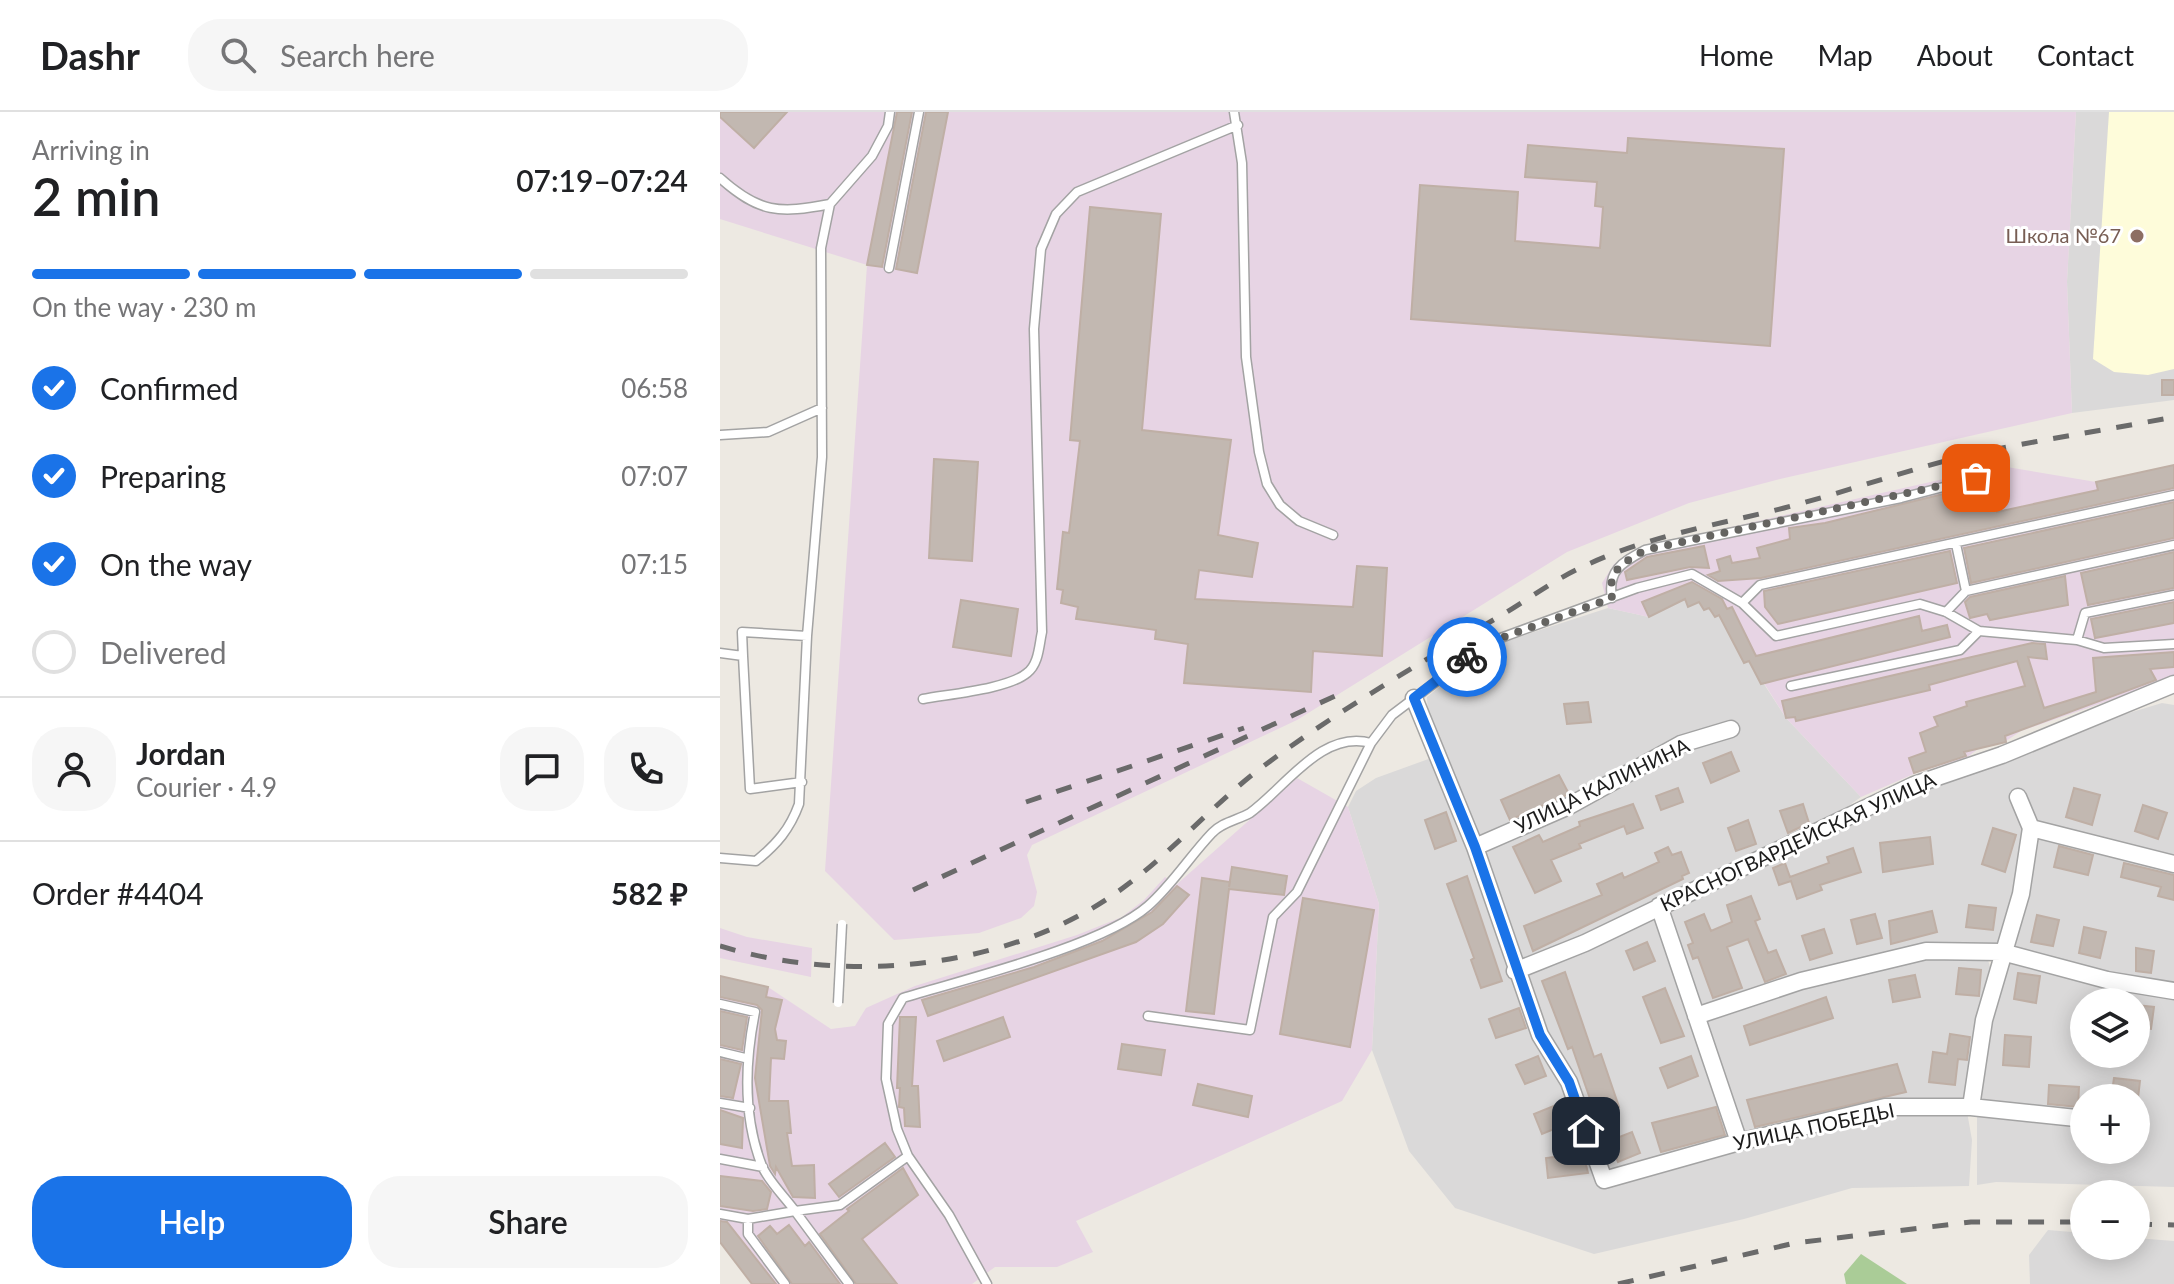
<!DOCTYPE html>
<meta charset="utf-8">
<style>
:root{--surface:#fff;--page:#f6f6f6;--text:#202124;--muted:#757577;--line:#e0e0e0;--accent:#1a73e8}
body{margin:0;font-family:Lato,sans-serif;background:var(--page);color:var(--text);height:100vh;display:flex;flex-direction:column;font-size:30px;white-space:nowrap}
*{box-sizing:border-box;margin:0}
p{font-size:26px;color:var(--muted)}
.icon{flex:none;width:44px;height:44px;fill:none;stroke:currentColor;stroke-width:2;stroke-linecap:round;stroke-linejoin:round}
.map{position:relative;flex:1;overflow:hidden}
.side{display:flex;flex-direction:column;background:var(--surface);width:720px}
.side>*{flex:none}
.controls{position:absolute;left:1350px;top:876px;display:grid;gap:16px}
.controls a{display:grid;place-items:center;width:80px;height:80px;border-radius:50%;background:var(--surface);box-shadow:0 4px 20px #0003;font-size:40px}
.pin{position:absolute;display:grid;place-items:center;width:68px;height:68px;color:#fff;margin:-34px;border-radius:16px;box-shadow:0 4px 12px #0006}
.courier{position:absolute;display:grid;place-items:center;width:80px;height:80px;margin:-40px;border:6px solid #1a73e8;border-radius:50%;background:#fff;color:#222;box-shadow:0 2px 10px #0007}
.headline em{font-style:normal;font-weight:600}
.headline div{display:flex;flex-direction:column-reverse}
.headline{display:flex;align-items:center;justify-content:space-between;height:136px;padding:0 32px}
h1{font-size:52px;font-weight:600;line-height:60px}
.bar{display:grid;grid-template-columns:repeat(4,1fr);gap:12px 8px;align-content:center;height:96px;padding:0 32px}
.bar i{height:10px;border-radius:6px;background:var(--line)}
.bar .active{background:var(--accent)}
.bar p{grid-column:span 4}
.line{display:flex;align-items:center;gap:20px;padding:0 32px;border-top:2px solid var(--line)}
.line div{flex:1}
.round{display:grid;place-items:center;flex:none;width:84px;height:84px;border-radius:32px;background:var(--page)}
ol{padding:0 32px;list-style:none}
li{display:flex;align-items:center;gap:24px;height:88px}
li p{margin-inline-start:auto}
li .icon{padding:8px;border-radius:50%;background:var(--accent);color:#fff;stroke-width:4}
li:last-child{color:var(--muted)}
li i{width:44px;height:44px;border:4px solid var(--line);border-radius:50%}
.cta{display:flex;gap:16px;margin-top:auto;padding:16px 32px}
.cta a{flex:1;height:92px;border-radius:32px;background:var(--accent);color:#fff;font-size:32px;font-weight:600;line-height:92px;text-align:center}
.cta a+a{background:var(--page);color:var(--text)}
header{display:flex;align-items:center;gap:48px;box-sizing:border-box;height:112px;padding:0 40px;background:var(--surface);border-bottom:2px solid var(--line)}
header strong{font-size:38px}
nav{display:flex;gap:44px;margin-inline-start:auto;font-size:28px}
.search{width:560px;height:72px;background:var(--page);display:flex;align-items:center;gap:20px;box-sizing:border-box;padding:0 28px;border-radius:32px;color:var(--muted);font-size:30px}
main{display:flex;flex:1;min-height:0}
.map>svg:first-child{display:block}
.residential{fill:#dad9d9;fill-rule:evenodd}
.industrial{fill:#e7d4e4}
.education{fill:#fefcda}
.forest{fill:#aacc97}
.building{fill:#c2b8b1;stroke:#bfafa5;stroke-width:2}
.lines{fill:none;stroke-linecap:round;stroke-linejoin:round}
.service-casing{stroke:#a3a3a3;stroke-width:11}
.minor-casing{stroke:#a3a3a3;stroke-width:19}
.service{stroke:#fff;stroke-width:8}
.minor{stroke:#fff;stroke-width:16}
.rail{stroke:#6a6a6a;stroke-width:5;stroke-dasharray:16 16;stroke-linecap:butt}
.service-bridge-casing{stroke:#a3a3a3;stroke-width:11;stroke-linecap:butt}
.service-bridge{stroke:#fff;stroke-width:8}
.done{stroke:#656461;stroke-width:8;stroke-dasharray:0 14.4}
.route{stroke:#1a73e8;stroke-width:10}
.education-dot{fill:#8d6e63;stroke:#fff;stroke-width:3}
.labels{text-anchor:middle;stroke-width:6;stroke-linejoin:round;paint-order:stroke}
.education-label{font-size:20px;fill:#785e54;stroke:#fff;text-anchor:end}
.street-label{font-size:20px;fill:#1c1c1c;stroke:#fff}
</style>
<header>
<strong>Dashr</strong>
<div class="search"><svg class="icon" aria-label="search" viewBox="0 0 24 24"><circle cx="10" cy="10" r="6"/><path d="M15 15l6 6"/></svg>Search here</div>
<nav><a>Home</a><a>Map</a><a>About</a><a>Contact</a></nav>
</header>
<main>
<section class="side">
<div class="headline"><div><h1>2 min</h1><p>Arriving in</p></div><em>07:19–07:24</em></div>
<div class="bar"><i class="active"></i><i class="active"></i><i class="active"></i><i></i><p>On the way · 230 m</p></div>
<ol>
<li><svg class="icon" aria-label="check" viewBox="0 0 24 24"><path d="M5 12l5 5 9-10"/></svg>Confirmed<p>06:58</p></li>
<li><svg class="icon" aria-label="check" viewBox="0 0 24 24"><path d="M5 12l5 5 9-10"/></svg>Preparing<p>07:07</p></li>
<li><svg class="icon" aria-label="check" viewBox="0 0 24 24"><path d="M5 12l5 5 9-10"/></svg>On the way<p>07:15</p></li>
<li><i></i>Delivered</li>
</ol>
<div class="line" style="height:144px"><a class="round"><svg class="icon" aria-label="person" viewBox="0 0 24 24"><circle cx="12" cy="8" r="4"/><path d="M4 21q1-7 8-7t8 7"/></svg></a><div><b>Jordan</b><p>Courier · 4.9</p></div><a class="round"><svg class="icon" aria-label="chat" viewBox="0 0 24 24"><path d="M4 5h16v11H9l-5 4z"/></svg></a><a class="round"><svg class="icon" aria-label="phone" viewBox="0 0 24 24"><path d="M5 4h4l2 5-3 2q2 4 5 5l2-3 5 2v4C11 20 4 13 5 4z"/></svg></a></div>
<div class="line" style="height:104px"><div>Order #4404</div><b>582 ₽</b></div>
<div class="cta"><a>Help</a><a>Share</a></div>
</section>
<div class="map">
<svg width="1454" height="1172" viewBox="0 0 1454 1172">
<rect width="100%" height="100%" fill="#ede9e2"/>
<path class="residential" d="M1356,0h98v288l-102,13 -5,-131z
M965,487l14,3 20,13 25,48 5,-2 37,57 75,79 -35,25 -242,116 -65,27 -91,-249 -1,-19 61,-50 120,-39 41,9z
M1442,591l12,2v155l-151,-36 -7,69 -17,52 -24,-1 -275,64 -35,-98 250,-119 161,-62z
M714,645l131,326 35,104 140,-41 146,-35 81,1 5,28 -3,46 -117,2 -108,31 -150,35 -139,-46 -46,-57 -37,-101 7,-146 -31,-97 8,-16 20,-13z
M1321,724l133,32v319l-178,-5 -19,3v-83l12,-80 47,-182zM1364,890h52v52h-52zM1364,986h52v52h-52z
M934,803l78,224 -125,34 -63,-139 -22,-59z
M1207,843l61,5 3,10 -24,133 -224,33 -40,-117 98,-34z
M1328,1118l36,3v13h52v-8l38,3v43h-144l-1,-29z"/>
<path class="industrial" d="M0,0h1356l-9,170 5,131 -292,66 -91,24 -122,49 -270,168 -265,125 -5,10 10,37 -3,14 -13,12 -42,15 -85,7 -69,-69 42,-606 -147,-46z
M1454,353v213l-153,53 -15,10 -28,8 -12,9 -50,15 -55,24 -75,-79 -36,-57 -6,2 -24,-48 -5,2 -6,-9 -5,2 -5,-8 -11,5 -4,-8 -35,18 -41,-9 -6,-25 12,-19 29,-17 358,-81 95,16z
M577,666l51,29 31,97 -7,146 -30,51 -266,120 17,31 -36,15h-62l-23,17h-220l-32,-42v-266l48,11 63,42 24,-3 11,-18 49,-22 162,-51 45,-18 22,-17 21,-23 11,8z
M0,816l27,9 65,11 -1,29 -91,-19z"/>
<path class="education" d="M1389,0h65v257l-26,6 -34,-3 -21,-13z"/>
<path class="forest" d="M1141,1142l46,30h-61l-2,-10z"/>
<path class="building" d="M0,0h67l-33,36 -34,-31z
M177,0h15l-30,155 -15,-2z
M206,0h22l-31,161 -21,-4z
M908,26l156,11 -14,197 -359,-27 9,-134 98,7 -3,49 85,7 3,-41 -8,-1 2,-24 -72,-5 3,-32 99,8z
M370,95l71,7 -19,216 89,10 -13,95 40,8 -6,34 -53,-7 -4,29 158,8 4,-41 30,2 -5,88 -69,-5 -2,41 -127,-9 4,-39 -33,-5 1,-9 -80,-11 2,-12 -17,-4 2,-13 -6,-1 6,-57 6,1 11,-92 -10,-1z
M1442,268h12v15h-12z
M214,347l44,3 -6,99 -43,-3z
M1454,353v23l-413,90 -43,3 -10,-6 12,-4 -3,-11 13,-4 2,7 28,-5 -3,-10 33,-9 -1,-11 36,-5 167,-41 5,30 101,-22 -2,-8z
M1454,390v36l-203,45 -7,-35z
M984,434l5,22 -19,-1 -63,13 -2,-8 22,-15z
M1230,439l7,32 -179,41 -13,-17 -1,-16z
M1454,440v36l-86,17 -7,-32z
M1345,464l3,29 -78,15 -3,-6 -17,4 -5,-16 5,-5z
M972,470l30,17 5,10 5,-2 24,49 163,-40 3,15 25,-6 3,12 -189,47 -12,-23 -5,2 -25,-48 -4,2 -6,-9 -5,2 -5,-8 -11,5 -3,-8 -36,18 -7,-15z
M241,488l57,9 -7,47 -58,-9z
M1454,490v21l-79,15 -4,-19z
M1312,531l13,1 2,15 -19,-2 16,51 52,-16 -3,-34 81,-6v15l-24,2 6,11 -151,56 1,6 -42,10 2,4 -52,17 -5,-15 17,-6 -6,-19 18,-7 -4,-9 33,-11 -1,-4 59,-16 -8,-25 -88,24 1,5 -134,31 -1,-4 -9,1 -4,-17z
M868,590l3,20 -24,2 -3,-20z
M1011,640l8,19 -28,12 -8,-20z
M839,663l10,19 -59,26 -9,-20z
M958,676l5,14 -22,8 -5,-14z
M1354,676l26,7 -8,30 -26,-8z
M913,692l10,24 -16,6 -3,-8 -45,18 2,4 -30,12 10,21 -26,12 -22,-46 26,-12 4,7 37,-16 -1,-4z
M1083,692l6,19 -21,10 -8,-22z
M1423,693l24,8 -9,26 -23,-8z
M726,700l10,29 -21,8 -10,-29z
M1028,708l8,24 -20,7 -8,-23z
M1273,716l23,7 -11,37 -23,-8z
M1210,725l3,27 -50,8 -3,-29z
M1339,734l34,9 -5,20 -34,-8z
M948,735l4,8 9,-3 8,21 -7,3 1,3 -150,72 -9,-25 78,-31 -5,-11 25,-11 2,5 35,-16 -4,-9z
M1133,736l8,24 -41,13 2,5 -25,9 -6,-18 -12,4 -6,-17 12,-5 5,14 39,-14 -2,-6z
M1404,751l50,12v25l-16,-4 3,-9 -40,-10z
M512,755l55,9 -3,19 -55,-6 -15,125 -28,-3 16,-133 28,4 -1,5z
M747,764l35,105 -21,7 -10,-28 3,-2 -27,-74z
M457,774l12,9 -26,29 -27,18 -208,74 -6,-16 112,-33 68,-26 50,-29z
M1031,784l9,23 -5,2 13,32 8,-3 10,24 -21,8 -17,-43 -21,8 15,41 -29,10 -15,-41 -5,2 -5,-14 5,-2 -8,-21 19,-8 7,17 21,-9 -5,-17z
M583,786l71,12 -24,137 -70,-13z
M1249,793l27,3 -3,22 -27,-3z
M1212,799l5,21 -46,12 -2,-23z
M1155,802l7,24 -25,6 -6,-24z
M1317,803l22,5 -6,26 -22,-4z
M1364,815l22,5 -6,26 -21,-5z
M1104,817l8,24 -22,7 -8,-24z
M927,830l8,19 -21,9 -8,-19z
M1416,836l18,3 -3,22 -15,-2z
M1239,856l22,2 -2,26 -23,-2z
M845,860l29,85 7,-3 18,53 -23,9 -24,-69 -4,2 -26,-68z
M1298,861l22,3 -4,27 -22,-4z
M1195,863l5,22 -27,5 -4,-22z
M0,864l48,11 -2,10 16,3 -7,29 2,11 9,1 -2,18 -13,-1 -2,43h19l3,32h-4l5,33 22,-1 1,33 -22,-1 -17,-30 -1,7 -5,-8 -15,-88 7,-68 -5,-5 -37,-8z
M945,876l19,48 -23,7 -18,-46z
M1106,885l7,21 -83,27 -6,-19z
M1416,893l18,2 -3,22 -15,-2z
M799,896l7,20 -30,10 -7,-19z
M0,899l27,6 -5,33 -22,-5z
M180,905h16l-4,69h6l2,41 -15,-1 -1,-18 -5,-1 1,-19h-3z
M283,905l7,20 -66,24 -7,-20z
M1230,922l20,3 -3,23 -9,-1 -3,26 -26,-3 4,-30 14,2z
M1285,923l26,2 -2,30 -26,-2z
M402,932l43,6 -4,25 -43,-6z
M818,944l8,20 -21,8 -9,-19z
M971,944l7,20 -30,12 -8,-20z
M0,947l21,5 -8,34 -13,-2z
M1177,952l9,28 -151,35 -8,-27z
M1394,966l26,3 -2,17h-27z
M478,972l54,12 -4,21 -55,-12z
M1329,973l30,2 -1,20 -30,-3z
M836,993l8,20 -22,9 -8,-20z
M996,995l9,28 -64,17 -9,-29z
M0,998l23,8 -1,30 -22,-4z
M912,1020l8,21 -22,9 -9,-21z
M165,1031l10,14 -56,40 -10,-13z
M863,1041l5,20 -40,5 -2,-20z
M183,1056l15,27 -56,44 35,45h-41l-36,-50 29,-23 -2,-2z
M0,1064l42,5 9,11 -4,17 -14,2 -33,-5z
M0,1109l7,1 49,62h-24l-32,-42z
M69,1113l16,21 4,-4 31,42h-48l-34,-48 12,-10 7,8z"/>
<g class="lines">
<g class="service-casing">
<path id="service" d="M514,0l8,51 4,194 13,95 8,32 13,21 19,16 34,14
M0,66c39,35 59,36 110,26
M169,156l30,-156
M0,323l48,-3 54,-24
M1236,432l10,47
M892,486c-5,-28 11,-36 33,-48l256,-52 100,-26
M1022,491l18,-18 414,-90
M1226,500l20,-21 208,-46
M1357,528l8,-27 89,-18
M0,541l23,3 -1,-24 65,4
M23,544l7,133 52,-7
M1071,574l169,-36 19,-19
M203,587c26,-5 85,-10 104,-26 12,-9 12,-28 15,-41l-8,-303 7,-80 15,-35 21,-22 161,-67
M0,746l36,3c21,-17 34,-32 43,-57l8,-168 15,-179 -1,-209 9,-44 42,-48 16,-30 2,-14
M0,892l35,8c-10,49 -12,105 7,154 7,16 23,31 33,45l45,-6 68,-49
M428,904l102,14 23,-113 24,-25 74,-149
M0,940l25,6
M0,991l30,5
M0,1047l43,8
M0,1102l28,5 47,-8 54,73
M28,1107v15l37,50
M267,1172l-38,-69 -41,-59 -11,-27 -11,-50 2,-55 15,-26c62,-19 199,-52 245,-92 24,-21 42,-50 64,-73 10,-11 26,-13 38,-20 35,-25 72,-84 121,-70l21,-28 95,-72 150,-55 55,-14 50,29 34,33 144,-32 26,8 33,19 98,9 27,8 70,-4"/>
</g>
<g class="minor-casing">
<path id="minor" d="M694,586l61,149 65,188 29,47 35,98 135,-38 146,-35h86l105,11
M1311,716l143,36
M755,735l94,-41 112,-62 50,-15
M939,794l80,236
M795,859l70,-28 329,-158 88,-30 172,-71
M976,904l105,-35 125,-30 76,1 105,28 67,11
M1251,995l13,-87 37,-126 10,-66 -13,-31"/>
</g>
<use href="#service" class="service"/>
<use href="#minor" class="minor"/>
<path class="rail" d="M306,690l218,-74
M193,778l435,-200
M0,834c125,38 284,24 393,-51 56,-38 99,-91 152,-130 74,-55 152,-100 230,-146 28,-16 54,-36 83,-50 67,-33 135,-43 206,-61 62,-16 122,-38 185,-53 68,-15 137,-25 205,-38
M1416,1112l38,1
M898,1172l177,-41 176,-21h113"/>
<g class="service-bridge-casing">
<path id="service-bridge" d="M118,891l4,-79"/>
</g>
<use href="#service-bridge" class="service-bridge"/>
</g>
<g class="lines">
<path class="done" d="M747,545l20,-14 125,-45c-5,-28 11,-35 33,-48l331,-72"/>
<path class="route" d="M747,545l-53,41 61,149 65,188 29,47 17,49"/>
</g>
<circle class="education-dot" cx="1417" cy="124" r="8"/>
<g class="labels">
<g class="education-label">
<text x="1401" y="131">Школа №67</text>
</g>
<g class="street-label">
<text transform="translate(882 674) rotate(-26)" y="7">УЛИЦА КАЛИНИНА</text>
<text transform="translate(1078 730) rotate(-25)" y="7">КРАСНОГВАРДЕЙСКАЯ УЛИЦА</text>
<text transform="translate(1094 1015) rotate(-12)" y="7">УЛИЦА ПОБЕДЫ</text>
</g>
</g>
</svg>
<div class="controls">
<a><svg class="icon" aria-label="layers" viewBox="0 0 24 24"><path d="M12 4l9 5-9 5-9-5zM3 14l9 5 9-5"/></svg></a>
<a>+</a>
<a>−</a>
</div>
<div class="pin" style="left:1256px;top:366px;background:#ea580c"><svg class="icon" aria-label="bag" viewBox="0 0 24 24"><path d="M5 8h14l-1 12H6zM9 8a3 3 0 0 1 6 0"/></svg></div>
<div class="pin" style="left:866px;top:1019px;background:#1f2937"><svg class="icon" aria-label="home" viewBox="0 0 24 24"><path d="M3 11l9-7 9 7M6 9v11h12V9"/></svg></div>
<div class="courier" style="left:747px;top:545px"><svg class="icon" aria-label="bike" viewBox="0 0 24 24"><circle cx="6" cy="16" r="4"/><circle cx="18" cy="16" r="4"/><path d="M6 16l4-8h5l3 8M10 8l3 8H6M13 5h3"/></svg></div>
</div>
</main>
